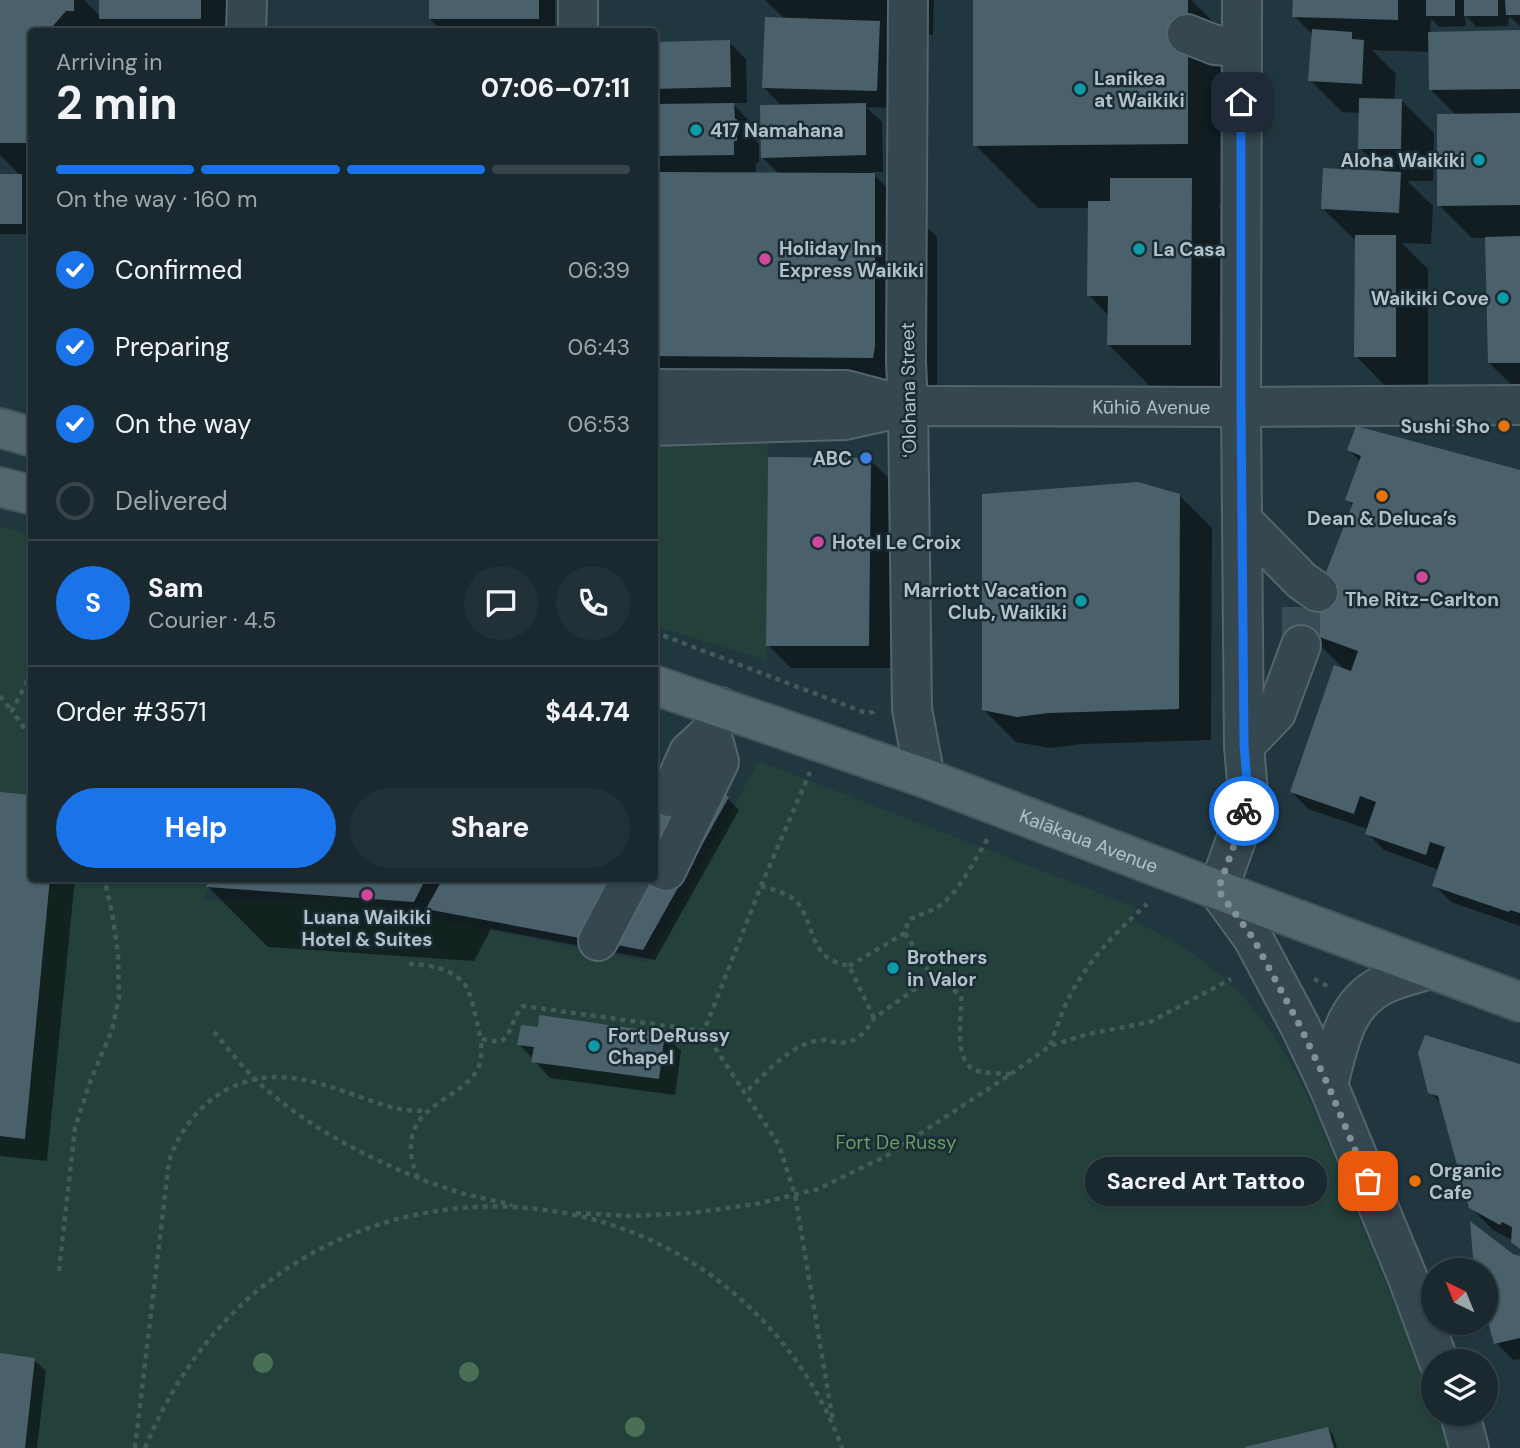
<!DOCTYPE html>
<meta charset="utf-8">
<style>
:root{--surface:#19292f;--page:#223137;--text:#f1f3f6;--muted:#9fa6aa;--line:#37454b;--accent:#1a73e8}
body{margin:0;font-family:"DM Sans",sans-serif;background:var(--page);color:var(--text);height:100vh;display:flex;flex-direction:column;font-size:26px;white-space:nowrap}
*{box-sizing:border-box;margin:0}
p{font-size:23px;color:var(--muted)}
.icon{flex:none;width:38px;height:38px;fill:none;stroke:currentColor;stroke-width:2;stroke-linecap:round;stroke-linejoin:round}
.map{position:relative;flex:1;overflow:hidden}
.panel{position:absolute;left:28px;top:28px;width:630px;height:854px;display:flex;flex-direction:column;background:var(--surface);border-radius:7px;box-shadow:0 2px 5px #0004,0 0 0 2px var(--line)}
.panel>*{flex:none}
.needle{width:46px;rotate:317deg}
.buttons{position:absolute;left:1421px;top:1258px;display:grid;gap:14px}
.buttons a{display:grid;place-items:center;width:77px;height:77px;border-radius:50%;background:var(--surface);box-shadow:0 2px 5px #0004,0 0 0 2px var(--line);font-size:35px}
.pin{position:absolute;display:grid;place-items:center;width:60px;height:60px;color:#fff;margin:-30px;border-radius:14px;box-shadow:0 4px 10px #0006}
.courier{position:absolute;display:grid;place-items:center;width:70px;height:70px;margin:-35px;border:5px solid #1a73e8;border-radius:50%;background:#fff;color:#222;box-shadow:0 2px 9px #0007}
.bubble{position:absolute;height:49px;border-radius:24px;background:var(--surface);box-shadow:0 2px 5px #0004,0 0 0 2px var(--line);font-size:23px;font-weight:700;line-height:49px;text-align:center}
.head em{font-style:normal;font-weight:700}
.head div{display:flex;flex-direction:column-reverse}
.head{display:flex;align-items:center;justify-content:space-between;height:119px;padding:0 28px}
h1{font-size:46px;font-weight:700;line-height:52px}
.bar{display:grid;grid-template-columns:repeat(4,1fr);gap:10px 7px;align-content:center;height:84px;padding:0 28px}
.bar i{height:9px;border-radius:5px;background:var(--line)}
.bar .selected{background:var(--accent)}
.bar p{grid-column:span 4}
.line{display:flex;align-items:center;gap:18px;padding:0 28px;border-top:2px solid var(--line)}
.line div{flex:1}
.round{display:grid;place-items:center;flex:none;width:74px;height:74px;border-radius:37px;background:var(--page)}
ol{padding:0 28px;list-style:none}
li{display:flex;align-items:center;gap:21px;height:77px}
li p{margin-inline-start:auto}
li .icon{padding:7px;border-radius:50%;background:var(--accent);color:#fff;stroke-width:4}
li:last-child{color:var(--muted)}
li i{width:38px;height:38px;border:4px solid var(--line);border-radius:50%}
.cta{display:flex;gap:14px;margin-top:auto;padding:14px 28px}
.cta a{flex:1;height:80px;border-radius:42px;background:var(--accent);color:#fff;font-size:28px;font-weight:700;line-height:80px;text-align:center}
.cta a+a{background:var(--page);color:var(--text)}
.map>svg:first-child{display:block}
.green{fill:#23403b}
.shadow{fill:#0007}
.building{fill:#4a616b}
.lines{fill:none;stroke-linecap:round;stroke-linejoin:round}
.minor-tunnel{stroke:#374c54;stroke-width:38;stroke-dasharray:38 19;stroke-linecap:butt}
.minor-casing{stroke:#53656d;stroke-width:42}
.major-casing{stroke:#41535b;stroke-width:42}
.path{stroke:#415c58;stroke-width:4.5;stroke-dasharray:5 5;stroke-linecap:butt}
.minor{stroke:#35474f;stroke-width:38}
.major{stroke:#53676f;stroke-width:38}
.tree{fill:#497054}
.done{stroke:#7f9199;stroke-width:7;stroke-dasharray:0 12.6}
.route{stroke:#1a73e8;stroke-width:9}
.culture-dot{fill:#0f9aa8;stroke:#1b2c34;stroke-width:2.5}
.hotel-dot{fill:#d1479c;stroke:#1b2c34;stroke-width:2.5}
.food-dot{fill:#e8710a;stroke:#1b2c34;stroke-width:2.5}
.shop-dot{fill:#3f7fe0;stroke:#1b2c34;stroke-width:2.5}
.labels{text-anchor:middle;stroke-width:5;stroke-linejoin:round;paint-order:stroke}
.poi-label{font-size:19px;font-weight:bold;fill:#b1c2ca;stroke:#1b2c34;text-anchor:start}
.street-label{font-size:19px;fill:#b1c2ca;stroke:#1b2c34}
.park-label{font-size:19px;fill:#699e66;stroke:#1b2c34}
</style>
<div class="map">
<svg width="1520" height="1448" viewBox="0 0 1520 1448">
<rect width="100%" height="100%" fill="#21373f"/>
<path class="green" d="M767,444l1,13 -2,203 -111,-34 -1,-179z
M0,526l31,10 1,342 181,1 -11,22 130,-4 316,65 111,-201 376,146 -5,13c28,12 54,26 78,45 77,58 109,151 144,237 27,65 54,130 81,196v16h7l12,34h-1452z"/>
<path class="shadow" d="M0,0h84l17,17v-17h125l7,7v25h-201v202h-32v-58h21l-21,-21z
M430,0h125v32h-112l-13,-13z
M765,0h169l-1,35h-41l2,73 -28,-1 16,15 1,50h-12l66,65v172l-232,9 -51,-50v-195h5l-5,-4v-126l75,-1 17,17 1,44h-15l24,25v13l3,3v19h-3v11h23l-17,-17 21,-50 -20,-20 22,-68z
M975,0h216l59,58v148h-32l34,34 -2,165h-81l-60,-60v-29l-20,-21v-87h-51l-63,-63z
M1295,0h130l3,3v-3h92v26l-11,-10 -1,10 -31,1 -12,-12 1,11 -27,1 -8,-9 -1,15 90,-1v361l-31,-30 -3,-125h-14l-33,-33 18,-89 -27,-27v-37l-58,-2 24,24 -2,26h7l33,33 -1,48h-26l26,25 -2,38 -29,-1 26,26v120h-40l-32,-33v-115l-34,-33 63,-35 -25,-25 1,-35 -19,-1 -32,-32 3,-45 -19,-19z
M1349,450l171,22v454l-69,-24 -17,-17 5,-15 -55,-20 -17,-17 1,-4 -60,-20 -16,-17 54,-121 -40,-40 47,-125 -6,-7 14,-37z
M870,460l23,22 -3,186h-99l-23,-23z
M1179,495l33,33 -1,212 -129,4 -32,4 -34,-6 -33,-33z
M0,794l32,84h43l-28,283 -47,-5z
M728,799l11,11 -84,150 -164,-31 -17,32 -206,-14 -60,-60 4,-9h442z
M664,1034l17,17 -6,44 -125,-17 -31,-34z
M1520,1066v182l-6,-7 -21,-11 -23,-23 -28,-103 -12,-12z
M1472,1225l41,31 7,2v101l-7,1 -17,-17 -10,-35v-38h-10z
M0,1355l34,5 12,11 -9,77h-37z
M1328,1429l5,5 4,14h-88z"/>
<path class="building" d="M0,0h74v11h-8l-13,15v6h-21v111h-32z
M99,0h102v19h-102z
M429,0h110v19h-110z
M973,0h215v144l-215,2z
M1293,0h105v20l-106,-3z
M1426,0h29v16h-29z
M1464,0h34v16h-34z
M1505,0h15v15h-14z
M765,17l115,4 -3,70 -115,-3z
M1312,29l40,3v7l12,1 -2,44 -54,-3z
M1520,30v59l-91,1 -1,-58z
M730,40l1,47 -77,2v-47z
M1359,98l43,1 -1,50h-43z
M734,103l1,16h2v22h-3v14l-80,1v-52z
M866,103v52l-105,3 -1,-53z
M1520,113v92l-83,1v-92z
M1323,168l78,4 -2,41 -78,-4z
M654,172l221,1v173l-2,12 -219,-2z
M0,174h22v50h-22z
M1110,178h82l-1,167h-84l1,-49h-21l1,-95h22z
M1355,235h41v122h-42z
M1520,236v127h-32l-3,-126z
M1356,426l164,44v443l-10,-3 -1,2 -77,-26 13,-39 -15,-5 -4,13 -61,-21 11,-32 -16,-6 -6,18 -64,-22 44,-127 17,6 7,-20 -55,-20 50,-128 -8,-3 16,-44 -14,-6z
M768,457l103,1 -2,188h-103z
M1138,482l42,12 -1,215 -130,4 -32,4 -35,-7v-216z
M704,784l25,13 -86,153 -217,-41 17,-31h211v-74z
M0,792l32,3v83h18l-25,261 -25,-3z
M210,878h216l-12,24 -208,-15z
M539,1015l126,18 -6,46 -128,-17 3,-15 -17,-2 4,-20 17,2z
M1425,1035l95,29v185l-9,-7 1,-15 -10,-5 -2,3 -31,-17 -31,-112 -10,-3 -10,-40z
M1470,1221l43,33 7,2v82l-26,6 -8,-29v-45h-12z
M0,1353l35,5 -10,90h-25z
M1328,1427l6,21h-88l-1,-1z"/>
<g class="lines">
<path class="minor-tunnel" d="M1301,645v-48"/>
<g class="minor-casing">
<g id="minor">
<path d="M578,0v32"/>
<path d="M908,0l-2,362 2,44 4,303 13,69"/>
<path d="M1242,0l-1,407 3,339 4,47 -10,41 -20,56 35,48 47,88 28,59 79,191 32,86"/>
<path d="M246,32l1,-32"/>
<path d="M1187,34l28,11 26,2"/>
<path d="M654,389l192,1 57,15"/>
<path id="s1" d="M654,426l191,-6 63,-14 333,1 279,-2"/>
<path d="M1243,521l59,60 16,11"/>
<path d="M1244,746l32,-33 25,-68"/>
<path d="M669,797l20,-45 22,-20"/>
<path d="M654,865l12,6 53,-109 -8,-30 9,-25"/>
<path d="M598,941l33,-63"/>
<path d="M1328,1085c11,-41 16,-85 61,-103 13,-5 28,-9 42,-13"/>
<path d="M1460,1414l9,34"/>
</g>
</g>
<g class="major-casing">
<g id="major">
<path d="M0,428l32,9"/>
<path d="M0,487l32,8"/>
<path id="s2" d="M654,685l271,93 293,112 302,112"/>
</g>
</g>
<path class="path" d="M654,632l212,81 7,-1 4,-5
M32,672l-20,39 20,28
M0,696l12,15
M761,886c11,3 26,7 35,15 15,16 14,44 32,57 6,4 14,6 21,8l25,52
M905,933l27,44
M409,964c20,0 50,6 59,26 6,15 9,34 13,49
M849,966l56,-33 3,-12c10,-7 21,-8 31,-15 19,-12 37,-48 49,-68
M1314,979l17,9
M704,1031l75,114 16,50 38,226
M214,1032c14,16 27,34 42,48 51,49 132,90 199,111 19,6 39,9 57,14
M1050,1045c7,-18 13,-38 23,-55 21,-36 44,-59 74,-86
M1011,1074l39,-28 38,-12 62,-12 81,-43
M418,1178c-6,-14 -9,-27 -6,-42 9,-35 53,-39 67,-70 3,-8 2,-18 2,-27l19,3c13,-8 12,-26 23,-36l181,25 57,-145 49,-114
M576,1213l52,3 64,-3 64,-9 62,-15 68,-33 125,-82c-10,-1 -23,0 -33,-3 -27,-7 -15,-56 -17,-75l-18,-15 -11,-4 -58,41c-7,13 -18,25 -33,25 -6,0 -11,-3 -16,-3 -9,0 -19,3 -26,7 -21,11 -37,30 -54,46
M59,1271l16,-143 15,-46 22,-52 7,-33 -1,-43 -6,-42 -8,-34
M135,1448l34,-287c10,-29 28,-54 55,-70 51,-28 95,-8 145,9 20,7 37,13 58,10
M145,1448c21,-51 50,-97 89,-136 124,-124 328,-140 471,-41 63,44 111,105 137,177"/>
<use href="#minor" class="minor"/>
<use href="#major" class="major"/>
</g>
<g class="tree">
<circle cx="263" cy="1363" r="10"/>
<circle cx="469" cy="1372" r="10"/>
<circle cx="635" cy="1427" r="10"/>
</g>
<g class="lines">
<path class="done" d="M1244,811l-6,23 -20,56 35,48 47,88 28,59 40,96"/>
<path class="route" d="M1241,102v305l3,339 4,47 -4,18"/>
</g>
<g class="culture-dot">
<circle cx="1080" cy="89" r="7"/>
<circle cx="696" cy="130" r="7"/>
<circle cx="1479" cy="160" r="7"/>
<circle cx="1139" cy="249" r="7"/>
<circle cx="1503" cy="298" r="7"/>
<circle cx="1081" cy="601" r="7"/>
<circle cx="893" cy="968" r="7"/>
<circle cx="594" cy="1046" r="7"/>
</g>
<g class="hotel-dot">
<circle cx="765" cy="259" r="7"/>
<circle cx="818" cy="542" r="7"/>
<circle cx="1422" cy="577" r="7"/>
<circle cx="367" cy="895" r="7"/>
</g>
<g class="food-dot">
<circle cx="1504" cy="426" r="7"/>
<circle cx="1382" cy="496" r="7"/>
<circle cx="1415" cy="1181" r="7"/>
</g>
<circle class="shop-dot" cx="866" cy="458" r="7"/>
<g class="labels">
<g class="poi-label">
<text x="1094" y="85">Lanikea<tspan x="1094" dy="22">at Waikiki</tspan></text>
<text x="710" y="137">417 Namahana</text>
<text x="1465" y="167" text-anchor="end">Aloha Waikiki</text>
<text x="779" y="255">Holiday Inn<tspan x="779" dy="22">Express Waikiki</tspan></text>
<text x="1153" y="256">La Casa</text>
<text x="1489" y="305" text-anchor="end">Waikiki Cove</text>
<text x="1490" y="433" text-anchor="end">Sushi Sho</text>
<text x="852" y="465" text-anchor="end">ABC</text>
<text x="1382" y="525" text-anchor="middle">Dean &amp; Deluca’s</text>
<text x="832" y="549">Hotel Le Croix</text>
<text x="1067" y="597" text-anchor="end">Marriott Vacation<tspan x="1067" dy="22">Club, Waikiki</tspan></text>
<text x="1422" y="606" text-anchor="middle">The Ritz-Carlton</text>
<text x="367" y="924" text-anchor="middle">Luana Waikiki<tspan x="367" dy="22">Hotel &amp; Suites</tspan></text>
<text x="907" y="964">Brothers<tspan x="907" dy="22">in Valor</tspan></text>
<text x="608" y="1042">Fort DeRussy<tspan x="608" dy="22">Chapel</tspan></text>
<text x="1429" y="1177">Organic<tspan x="1429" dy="22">Cafe</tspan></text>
</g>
<g class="street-label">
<text transform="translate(908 390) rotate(-91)" y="7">ʻOlohana Street</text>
<text dy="7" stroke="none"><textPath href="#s1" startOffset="499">Kūhiō Avenue</textPath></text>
<text dy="7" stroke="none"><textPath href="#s2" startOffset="462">Kalākaua Avenue</textPath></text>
</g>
<g class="park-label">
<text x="896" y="1149">Fort De Russy</text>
</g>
</g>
</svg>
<div class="buttons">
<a><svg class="needle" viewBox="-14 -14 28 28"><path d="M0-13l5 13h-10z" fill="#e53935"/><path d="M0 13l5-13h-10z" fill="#9fa6aa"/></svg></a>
<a><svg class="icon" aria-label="layers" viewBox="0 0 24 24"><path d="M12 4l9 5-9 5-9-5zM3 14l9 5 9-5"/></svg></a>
</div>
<div class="pin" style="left:1368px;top:1181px;background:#ea580c"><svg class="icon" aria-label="bag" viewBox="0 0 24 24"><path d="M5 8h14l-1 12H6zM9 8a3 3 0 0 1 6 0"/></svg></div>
<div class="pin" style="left:1241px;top:102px;background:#1f2937"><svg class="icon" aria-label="home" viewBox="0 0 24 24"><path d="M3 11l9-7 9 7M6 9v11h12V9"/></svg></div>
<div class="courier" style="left:1244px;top:811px"><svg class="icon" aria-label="bike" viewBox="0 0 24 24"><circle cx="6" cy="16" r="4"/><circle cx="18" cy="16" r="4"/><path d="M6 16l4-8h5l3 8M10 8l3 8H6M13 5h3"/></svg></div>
<div class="bubble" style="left:1085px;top:1157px;width:242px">Sacred Art Tattoo</div>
<section class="panel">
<div class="head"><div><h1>2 min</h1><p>Arriving in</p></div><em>07:06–07:11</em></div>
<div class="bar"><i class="selected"></i><i class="selected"></i><i class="selected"></i><i></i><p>On the way · 160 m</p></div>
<ol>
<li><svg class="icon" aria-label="check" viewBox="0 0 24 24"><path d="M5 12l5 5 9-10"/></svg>Confirmed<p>06:39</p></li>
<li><svg class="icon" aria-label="check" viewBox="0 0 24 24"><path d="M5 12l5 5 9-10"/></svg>Preparing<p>06:43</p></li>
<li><svg class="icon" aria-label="check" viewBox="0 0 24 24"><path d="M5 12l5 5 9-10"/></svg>On the way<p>06:53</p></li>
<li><i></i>Delivered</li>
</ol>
<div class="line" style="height:126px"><b class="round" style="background:var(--accent);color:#fff">S</b><div><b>Sam</b><p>Courier · 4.5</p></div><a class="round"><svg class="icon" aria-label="chat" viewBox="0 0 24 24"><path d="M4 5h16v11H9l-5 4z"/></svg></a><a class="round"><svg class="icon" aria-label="phone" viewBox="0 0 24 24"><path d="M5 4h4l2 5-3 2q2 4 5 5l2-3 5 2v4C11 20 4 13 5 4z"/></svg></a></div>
<div class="line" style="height:91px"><div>Order #3571</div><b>$44.74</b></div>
<div class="cta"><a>Help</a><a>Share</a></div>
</section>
</div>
